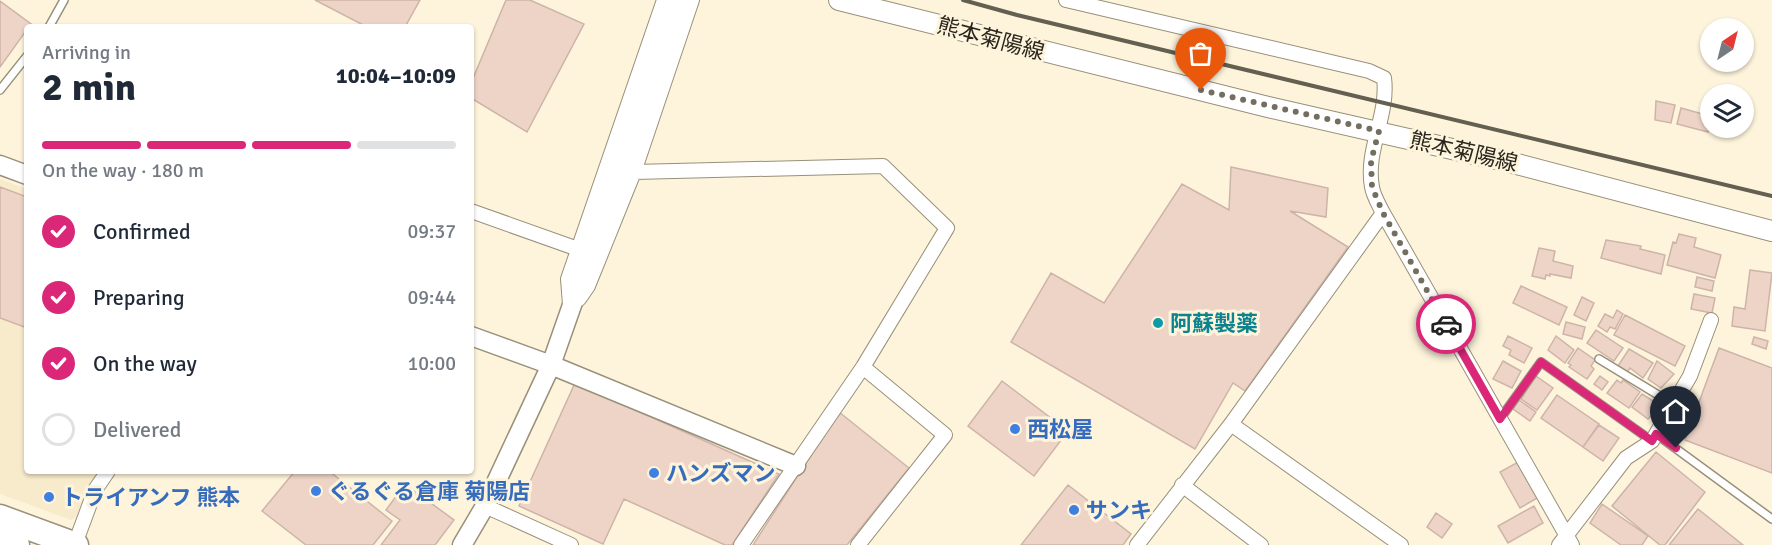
<!DOCTYPE html>
<meta charset="utf-8">
<style>
:root{--surface:#fff;--page:#f6f6f7;--text:#1f2937;--muted:#747a83;--line:#e0e1e3;--accent:#db2777}
body{margin:0;font-family:Signika,"Noto Sans JP",sans-serif;background:var(--page);color:var(--text);height:100vh;display:flex;flex-direction:column;font-size:22px;white-space:nowrap}
*{box-sizing:border-box;margin:0}
p{font-size:20px;color:var(--muted)}
.icon{flex:none;width:33px;height:33px;fill:none;stroke:currentColor;stroke-width:2;stroke-linecap:round;stroke-linejoin:round}
.map{position:relative;flex:1;overflow:hidden}
.sheet{position:absolute;left:24px;top:24px;width:450px;height:450px;display:flex;flex-direction:column;background:var(--surface);border-radius:6px;box-shadow:0 2px 4px #0004}
.sheet>*{flex:none}
.needle{width:39px;rotate:35deg}
.buttons{position:absolute;left:1700px;top:18px;display:grid;gap:12px}
.buttons a{display:grid;place-items:center;width:54px;height:54px;border-radius:50%;background:var(--surface);box-shadow:0 2px 4px #0004;font-size:30px}
.pin{position:absolute;display:grid;place-items:center;width:51px;height:51px;color:#fff;margin:-62px -26px;border-radius:50% 50% 50% 0;rotate:-45deg;box-shadow:0 0 6px #0007}
.pin .icon{rotate:45deg}
.courier{position:absolute;display:grid;place-items:center;width:60px;height:60px;margin:-30px;border:4px solid #db2777;border-radius:50%;background:#fff;color:#222;box-shadow:0 2px 8px #0007}
.headline em{font-style:normal;font-weight:800}
.headline div{display:flex;flex-direction:column-reverse}
.headline{display:flex;align-items:center;justify-content:space-between;height:102px;padding:0 18px}
h1{font-size:39px;font-weight:800;line-height:45px}
.bar{display:grid;grid-template-columns:repeat(4,1fr);gap:9px 6px;align-content:center;height:72px;padding:0 18px}
.bar i{height:8px;border-radius:4px;background:var(--line)}
.bar .active{background:var(--accent)}
.bar p{grid-column:span 4}
ol{padding:0 18px;list-style:none}
li{display:flex;align-items:center;gap:18px;height:66px}
li p{margin-inline-start:auto}
li .icon{padding:6px;border-radius:50%;background:var(--accent);color:#fff;stroke-width:4}
li:last-child{color:var(--muted)}
li i{width:33px;height:33px;border:3px solid var(--line);border-radius:50%}
.map>svg:first-child{display:block}
.built{fill:#f7ebcb}
.building{fill:#eed4c7;stroke:#cdb4a8;stroke-width:1.5}
.lines{fill:none;stroke-linecap:round;stroke-linejoin:round}
.service-casing{stroke:#989079;stroke-width:10}
.minor-casing{stroke:#989079;stroke-width:16}
.tertiary-casing{stroke:#989079;stroke-width:21}
.secondary-casing{stroke:#989079;stroke-width:22}
.trunk-casing{stroke:#989079;stroke-width:27}
.service{stroke:#fff;stroke-width:7}
.minor{stroke:#fff;stroke-width:14}
.tertiary{stroke:#fff;stroke-width:18}
.secondary{stroke:#fff;stroke-width:20}
.trunk{stroke:#fff;stroke-width:24}
.rail{stroke:#635f51;stroke-width:4}
.done{stroke:#746e60;stroke-width:6;stroke-dasharray:0 10.8}
.route{stroke:#db2777;stroke-width:8}
.culture-dot{fill:#0f9aa8;stroke:#fef4dc;stroke-width:2}
.shop-dot{fill:#3f7fe0;stroke:#fef4dc;stroke-width:2}
.labels{text-anchor:middle;stroke-width:6;stroke-linejoin:round;paint-order:stroke}
.street-label{font-size:22px;fill:#29261d;stroke:#fef4dc}
.culture-label{font-size:22px;font-weight:bold;fill:#0d838f;stroke:#fef4dc;text-anchor:start}
.shop-label{font-size:22px;font-weight:bold;fill:#366cbe;stroke:#fef4dc;text-anchor:start}
</style>
<div class="map">
<svg width="1772" height="545" viewBox="0 0 1772 545">
<rect width="100%" height="100%" fill="#fef4dc"/>
<path class="built" d="M0,179l27,10v282h70l-22,47 -4,2 -71,-26z"/>
<path class="building" d="M315,0h105l-15,27h-38z
M506,0h24l54,24 -57,108 -56,-34v-15z
M0,1l31,23 -31,43z
M1656,101l19,4 -4,18 -16,-3z
M1681,108l29,8 -2,16 -31,-8z
M1231,167l97,21 -2,29 -36,-6 58,36 -103,144 -12,-8 -38,66 -184,-107 40,-69 53,30 78,-119 47,26z
M0,187l27,10v131l-27,-10z
M1679,234l17,4 -2,9 27,8 -6,23 -48,-13 6,-23 3,1z
M1606,240l35,6 -1,3 25,6 -4,19 -60,-16z
M1539,248l16,3 -2,10 20,5 -2,12 -21,-4v2l-4,-1 -1,4 -13,-3z
M1750,270l22,3 -7,58 -33,-5 2,-19 11,2z
M1697,277l17,4 -2,10 -17,-4z
M1521,286l46,21 -8,18 -46,-22z
M1694,294l21,4 -3,15 -21,-4z
M1582,297l12,6 -8,18 -12,-6z
M1617,310l6,4 -8,15 -5,-2 -3,5 -9,-6 7,-12 8,4z
M1625,315l60,31 -10,20 -61,-31z
M1566,322l19,5 -3,12 -19,-5z
M1596,330l27,18 -9,13 -27,-18z
M1508,336l24,12 -8,15 -15,-8 2,-5 -8,-4z
M1556,336l18,14 -9,13 -17,-13z
M1754,337l14,4 -2,8 -14,-5z
M1578,348l17,12 -4,6 3,3 -7,10 -18,-12 2,-2 -3,-2z
M1719,348l53,20v105l-87,-33z
M1629,349l24,14 -10,15 -13,-10 -3,4 -9,-6z
M1503,361l18,10 -9,17 -19,-9z
M1657,361l17,13 -13,14 -13,-9z
M1536,376l17,12 -16,22 -16,-11z
M1600,376l8,6 -6,8 -8,-6z
M1617,380l4,3 2,-3 17,12 -11,16 -22,-15z
M1002,381l66,50 -34,45 -66,-50z
M575,383l204,91 -47,71h-7l-101,-46 -21,45 -84,-38z
M1642,394l19,12 -13,13 -16,-12z
M1557,395l42,29 -16,23 -42,-29z
M1519,400l17,12 -6,9 -17,-12z
M839,412l70,56 -62,77h-94z
M1599,425l20,13 -16,23 -20,-14z
M1656,452l49,40 -40,53h-5l-48,-39z
M1520,461l19,36 -19,11 -20,-36z
M295,471h34l63,50 -19,24h-67l-44,-34z
M405,484l49,36 -19,25h-54l19,-25 -14,-10z
M1068,485l63,49 -8,11h-102z
M1602,504l46,32 -6,9h-21l-31,-22z
M1534,506l9,17 -35,20 -10,-17z
M1698,509l45,36h-74z
M1436,513l16,11 -10,14 -15,-11z"/>
<g class="lines">
<g class="service-casing">
<path id="service" d="M49,27l15,-27
M0,90l27,-34
M1599,359l74,45
M1500,419l41,-57 111,79
M1656,434l116,85"/>
</g>
<g class="minor-casing">
<path id="minor" d="M1066,0l303,71 15,7c5,37 -19,72 -12,109 1,8 7,18 11,26l189,332
M634,172l249,-6 64,62 -84,139 -122,178
M471,211l107,38
M579,299l9,-13 46,-114 58,-172
M570,305l-2,-26 96,-279
M1231,424l170,121
M1182,485l79,60
M485,506l86,39
M75,544l20,-54 13,-19
M858,545l87,-110 -82,-68
M1137,545l94,-121 152,-211
M1559,545l67,-87 26,-17 38,-65 21,-56"/>
</g>
<g class="tertiary-casing">
<path id="tertiary" d="M0,165l27,10
M471,336l80,29 245,101
M462,545l23,-39 66,-141 128,-365"/>
</g>
<g class="secondary-casing">
<path id="secondary" d="M839,0l429,107 241,55 263,69"/>
</g>
<g class="trunk-casing">
<path id="trunk" d="M0,517l76,28
M0,539l17,6"/>
</g>
<use href="#service" class="service"/>
<use href="#minor" class="minor"/>
<use href="#tertiary" class="tertiary"/>
<use href="#secondary" class="secondary"/>
<use href="#trunk" class="trunk"/>
<path class="rail" d="M963,0l54,15 755,181"/>
</g>
<g class="lines">
<path class="done" d="M1201,90l178,41 -8,30 1,26 11,26 63,111"/>
<path class="route" d="M1446,324l54,95 41,-57 111,79 4,-7 20,14"/>
</g>
<circle class="culture-dot" cx="1158" cy="323" r="6"/>
<g class="shop-dot">
<circle cx="1015" cy="429" r="6"/>
<circle cx="654" cy="473" r="6"/>
<circle cx="316" cy="491" r="6"/>
<circle cx="49" cy="497" r="6"/>
<circle cx="1074" cy="510" r="6"/>
</g>
<g class="labels">
<g class="street-label">
<text transform="translate(991 38) rotate(15)" y="8">熊本菊陽線</text>
<text transform="translate(1464 151) rotate(13)" y="8">熊本菊陽線</text>
</g>
<g class="culture-label">
<text x="1170" y="331">阿蘇製薬</text>
</g>
<g class="shop-label">
<text x="1027" y="437">西松屋</text>
<text x="666" y="481">ハンズマン</text>
<text x="328" y="499">ぐるぐる倉庫 菊陽店</text>
<text x="61" y="505">トライアンフ 熊本</text>
<text x="1086" y="518">サンキ</text>
</g>
</g>
</svg>
<div class="buttons">
<a><svg class="needle" viewBox="-14 -14 28 28"><path d="M0-13l5 13h-10z" fill="#e53935"/><path d="M0 13l5-13h-10z" fill="#747a83"/></svg></a>
<a><svg class="icon" aria-label="layers" viewBox="0 0 24 24"><path d="M12 4l9 5-9 5-9-5zM3 14l9 5 9-5"/></svg></a>
</div>
<div class="pin" style="left:1201px;top:90px;background:#ea580c"><svg class="icon" aria-label="bag" viewBox="0 0 24 24"><path d="M5 8h14l-1 12H6zM9 8a3 3 0 0 1 6 0"/></svg></div>
<div class="pin" style="left:1676px;top:448px;background:#1f2937"><svg class="icon" aria-label="home" viewBox="0 0 24 24"><path d="M3 11l9-7 9 7M6 9v11h12V9"/></svg></div>
<div class="courier" style="left:1446px;top:324px"><svg class="icon" aria-label="car" viewBox="0 0 24 24"><path d="M5 17H2v-5l4-1 3-4h7l3 4 3 1v5h-3M9 17h6M6 11h13"/><circle cx="7" cy="17" r="2"/><circle cx="17" cy="17" r="2"/></svg></div>
<section class="sheet">
<div class="headline"><div><h1>2 min</h1><p>Arriving in</p></div><em>10:04–10:09</em></div>
<div class="bar"><i class="active"></i><i class="active"></i><i class="active"></i><i></i><p>On the way · 180 m</p></div>
<ol>
<li><svg class="icon" aria-label="check" viewBox="0 0 24 24"><path d="M5 12l5 5 9-10"/></svg>Confirmed<p>09:37</p></li>
<li><svg class="icon" aria-label="check" viewBox="0 0 24 24"><path d="M5 12l5 5 9-10"/></svg>Preparing<p>09:44</p></li>
<li><svg class="icon" aria-label="check" viewBox="0 0 24 24"><path d="M5 12l5 5 9-10"/></svg>On the way<p>10:00</p></li>
<li><i></i>Delivered</li>
</ol>
</section>
</div>
